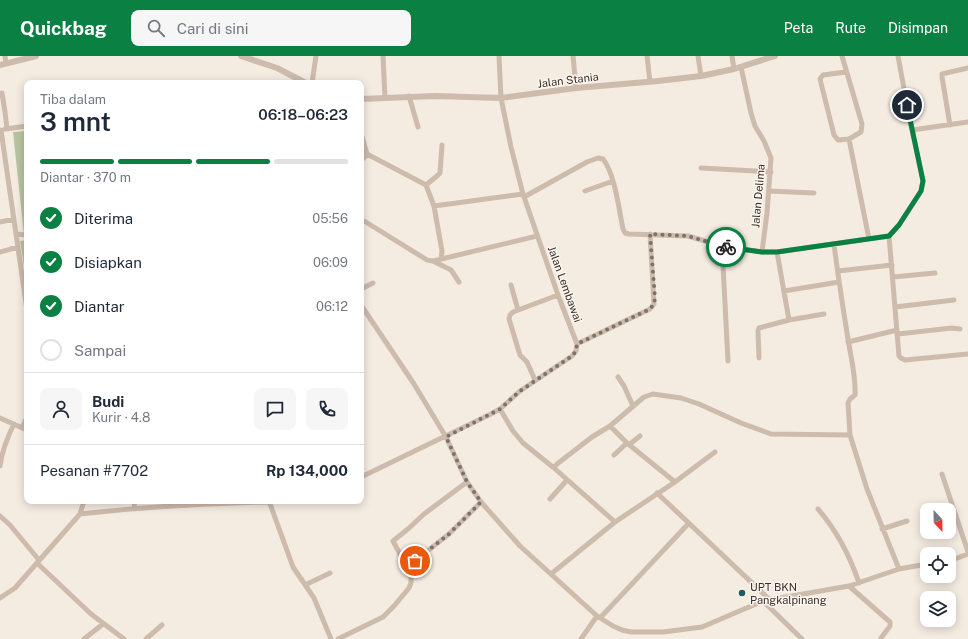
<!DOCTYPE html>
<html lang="id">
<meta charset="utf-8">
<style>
:root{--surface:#fff;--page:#f6f6f7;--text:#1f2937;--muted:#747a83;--line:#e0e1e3;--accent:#0b8043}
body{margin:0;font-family:"Public Sans",sans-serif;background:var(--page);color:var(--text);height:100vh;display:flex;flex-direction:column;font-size:15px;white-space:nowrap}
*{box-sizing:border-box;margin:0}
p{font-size:13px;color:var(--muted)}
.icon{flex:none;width:22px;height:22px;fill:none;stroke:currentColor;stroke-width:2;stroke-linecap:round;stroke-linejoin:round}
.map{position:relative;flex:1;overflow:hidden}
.panel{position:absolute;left:24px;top:24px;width:340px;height:424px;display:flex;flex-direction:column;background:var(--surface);border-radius:8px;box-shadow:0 2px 10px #0003}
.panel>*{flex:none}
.needle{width:26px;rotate:158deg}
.fabs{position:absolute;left:920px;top:447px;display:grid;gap:8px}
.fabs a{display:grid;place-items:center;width:36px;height:36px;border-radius:8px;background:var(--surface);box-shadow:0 2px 10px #0003;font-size:20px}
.pin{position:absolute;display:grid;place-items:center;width:34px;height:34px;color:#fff;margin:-17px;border:2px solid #fff;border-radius:50%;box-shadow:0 1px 4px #0007}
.courier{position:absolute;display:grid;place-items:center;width:40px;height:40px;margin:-20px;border:3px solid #0b8043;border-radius:50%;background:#fff;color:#222;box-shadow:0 1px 5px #0007}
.head em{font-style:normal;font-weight:600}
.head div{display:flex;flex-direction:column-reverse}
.head{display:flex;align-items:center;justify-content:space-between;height:68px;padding:0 16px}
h1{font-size:26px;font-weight:600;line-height:30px}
.bar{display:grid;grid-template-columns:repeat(4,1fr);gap:6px 4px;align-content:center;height:48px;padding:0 16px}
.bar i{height:5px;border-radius:3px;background:var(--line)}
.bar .current{background:var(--accent)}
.bar p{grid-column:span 4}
.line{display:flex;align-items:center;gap:10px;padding:0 16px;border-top:1px solid var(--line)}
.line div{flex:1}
.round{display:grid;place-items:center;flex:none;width:42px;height:42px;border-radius:8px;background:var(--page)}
ol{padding:0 16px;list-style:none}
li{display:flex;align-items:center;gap:12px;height:44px}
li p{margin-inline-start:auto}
li .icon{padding:4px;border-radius:50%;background:var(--accent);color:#fff;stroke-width:4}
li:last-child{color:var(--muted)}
li i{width:22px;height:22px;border:2px solid var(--line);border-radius:50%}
header{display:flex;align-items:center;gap:24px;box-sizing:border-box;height:56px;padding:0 20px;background:var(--accent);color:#fff}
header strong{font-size:19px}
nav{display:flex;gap:22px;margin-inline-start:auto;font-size:14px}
.search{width:280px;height:36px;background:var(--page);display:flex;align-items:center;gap:10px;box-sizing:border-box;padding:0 14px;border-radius:8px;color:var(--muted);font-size:15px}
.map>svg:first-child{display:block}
.green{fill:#b8c4a0}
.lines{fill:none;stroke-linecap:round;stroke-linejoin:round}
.minor{stroke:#cdbbac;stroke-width:5}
.tertiary{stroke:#cdbbac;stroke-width:6}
.done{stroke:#7c716b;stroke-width:4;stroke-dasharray:0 7.2}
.route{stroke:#0b8043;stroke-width:5}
.poi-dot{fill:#1f5a5e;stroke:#fbf5ee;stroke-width:1.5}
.labels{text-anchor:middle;stroke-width:3;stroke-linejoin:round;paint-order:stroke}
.street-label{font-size:11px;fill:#3b302b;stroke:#fbf5ee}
.poi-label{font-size:11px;fill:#3b302b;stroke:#fbf5ee;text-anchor:start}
</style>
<header>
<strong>Quickbag</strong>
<div class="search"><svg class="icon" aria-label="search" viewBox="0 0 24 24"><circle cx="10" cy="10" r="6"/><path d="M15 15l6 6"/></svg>Cari di sini</div>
<nav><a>Peta</a><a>Rute</a><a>Disimpan</a></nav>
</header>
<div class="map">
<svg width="968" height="583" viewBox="0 0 968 583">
<rect width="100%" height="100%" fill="#f4ebe1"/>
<path class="green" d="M27,75v104h-3l-11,-103z
M27,184v45l-7,-44z"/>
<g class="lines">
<path class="minor" d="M5,0l1,7
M383,0l2,42
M573,0l3,32
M647,0l3,26
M698,0l3,20
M732,0l2,13
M842,0l20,68 -1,8 -12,7 20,100
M741,11l10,46 4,13 9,15 7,17 -4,55 -5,39h15l112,-16 10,-11 22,-34 2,-10 -14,-65 -11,-60
M846,16l-23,3 -3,4 14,56 4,5 11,-1
M312,27l4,-27
M2,37l3,19 2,17
M409,40l9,31
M950,69l-8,-48v-3l26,-6
M5,73l22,-3
M1,74l15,104 11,1
M912,74l56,-8
M361,77l6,21 -6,7
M367,98l59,31 8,21 8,45 -1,8
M701,112l70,4
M426,129l11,-9 3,-3 2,-28
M585,135l28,-10
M769,135l45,2
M524,141l63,-35 11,-4 5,1c12,15 16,51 20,70l2,4 4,1 59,2 34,10 40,6
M434,150l89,-12
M361,163l66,41 6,1 104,-25
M0,166l14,-3
M16,178l11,76
M889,180l10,120 2,2 4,2 63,-6
M834,188c4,32 9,64 14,95 3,19 8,37 7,56l-5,4 -2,4 2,32 17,54 32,80
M722,190l6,115
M0,196l18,-5
M433,205l18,9 8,12
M838,215l54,-6
M893,221l42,-4
M511,229l7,25
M361,233l12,-6
M784,235l55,-9
M361,249l53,79 32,53 21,45 14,20 39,44 77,70 16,10 9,4 9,2h32l39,-5 61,-26 39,38
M895,251l59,-7
M789,264l35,-6
M898,278l54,-6 8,1
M848,286l49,-12
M577,288l73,-35 4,-5 -4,-70
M759,302l-1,-27 1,-3 30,-8 -12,-68
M618,321l6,9 9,20
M535,324l-8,-18 -7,-7 -11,-36 1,-4 3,-3 45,-17
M500,353l13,22 10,12 31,25 61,54
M0,362l27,12
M610,370l17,17 48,39
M22,372l5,-11
M630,388l10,-8
M614,399l13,-12
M0,410c2,-15 7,-28 14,-42
M554,412l3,-4 35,-27 18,-11 34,-29 9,-3 28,4 18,6 42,19 30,11 79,1
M942,418l26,78
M361,421l130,-63 9,-5 20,-18 52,-35 4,-5 1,-7 -19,-49 -35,-101 -12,-47 -10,-49 -2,-42
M657,437l112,106
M550,443l17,-19
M269,445l24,66 21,31 17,41
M134,452l1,-7
M818,453c19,22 32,47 41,74
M80,458l4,-13
M0,460l10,9 29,35
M882,473l25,-8
M949,505l19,-7
M37,507l54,51 33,25
M407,511l42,-33 32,-32
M551,518l64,-52 60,-40 40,-30
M305,529l25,-12
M849,530l41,36v4l-9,12
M0,542l15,-10 65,-74c63,-7 126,-11 189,-12l6,-1
M763,545l86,-15 50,-17 28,-5
M600,562l89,-95
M84,583l19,-15
M146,583l16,-14
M338,583l45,-22 11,-11 15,-18 2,-5v-8l-18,-34 15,-12 16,-15 43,-32
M581,583l16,-23"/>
<path class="tertiary" d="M241,0l36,12 29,15
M0,9l36,-9
M361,43l74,-3 66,2 75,-10 82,-7 43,-5 33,-7 41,-13"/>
</g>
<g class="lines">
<path class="done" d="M415,505l34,-27 32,-32 -14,-20 -21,-45 54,-28 20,-18 52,-35 4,-5 1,-7 73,-35 4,-5 1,-6 -5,-64 38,2 38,11"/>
<path class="route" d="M726,191l36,5h15l112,-16 10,-11 22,-34 2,-10 -16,-76"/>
</g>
<circle class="poi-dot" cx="742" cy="537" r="4"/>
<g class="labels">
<g class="street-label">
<text transform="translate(568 24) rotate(-7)" y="4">Jalan Stania</text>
<text transform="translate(758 140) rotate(-85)" y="4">Jalan Delima</text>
<text transform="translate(565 228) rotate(70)" y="4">Jalan Lembawai</text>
</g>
<g class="poi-label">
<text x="750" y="535">UPT BKN<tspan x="750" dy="13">Pangkalpinang</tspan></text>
</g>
</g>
</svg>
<div class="fabs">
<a><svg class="needle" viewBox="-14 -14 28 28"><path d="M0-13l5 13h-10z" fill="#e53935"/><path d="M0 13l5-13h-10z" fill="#747a83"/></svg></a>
<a><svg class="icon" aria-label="locate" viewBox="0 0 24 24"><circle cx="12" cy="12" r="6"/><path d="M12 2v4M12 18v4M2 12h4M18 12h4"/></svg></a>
<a><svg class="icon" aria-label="layers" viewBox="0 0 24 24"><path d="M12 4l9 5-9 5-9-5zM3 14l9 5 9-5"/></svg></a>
</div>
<div class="pin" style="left:415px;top:505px;background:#ea580c"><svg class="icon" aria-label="bag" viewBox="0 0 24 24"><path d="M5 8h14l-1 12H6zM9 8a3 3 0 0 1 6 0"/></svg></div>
<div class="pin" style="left:907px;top:49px;background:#1f2937"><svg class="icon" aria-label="home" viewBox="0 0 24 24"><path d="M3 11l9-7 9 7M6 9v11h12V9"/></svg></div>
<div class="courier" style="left:726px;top:191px"><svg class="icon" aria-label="bike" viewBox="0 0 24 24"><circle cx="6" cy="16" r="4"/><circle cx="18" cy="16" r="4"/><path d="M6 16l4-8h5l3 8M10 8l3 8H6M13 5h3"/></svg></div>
<section class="panel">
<div class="head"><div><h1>3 mnt</h1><p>Tiba dalam</p></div><em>06:18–06:23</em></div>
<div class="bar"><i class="current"></i><i class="current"></i><i class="current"></i><i></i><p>Diantar · 370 m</p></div>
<ol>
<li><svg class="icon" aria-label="check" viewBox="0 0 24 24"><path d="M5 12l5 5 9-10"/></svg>Diterima<p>05:56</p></li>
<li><svg class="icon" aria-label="check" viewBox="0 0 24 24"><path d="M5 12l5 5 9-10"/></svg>Disiapkan<p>06:09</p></li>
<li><svg class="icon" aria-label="check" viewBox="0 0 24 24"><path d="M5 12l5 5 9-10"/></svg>Diantar<p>06:12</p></li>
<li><i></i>Sampai</li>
</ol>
<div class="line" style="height:72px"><a class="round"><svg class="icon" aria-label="person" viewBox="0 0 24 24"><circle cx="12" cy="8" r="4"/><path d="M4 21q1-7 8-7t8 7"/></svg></a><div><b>Budi</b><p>Kurir · 4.8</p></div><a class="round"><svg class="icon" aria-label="chat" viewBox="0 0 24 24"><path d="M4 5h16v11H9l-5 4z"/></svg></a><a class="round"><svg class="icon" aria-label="phone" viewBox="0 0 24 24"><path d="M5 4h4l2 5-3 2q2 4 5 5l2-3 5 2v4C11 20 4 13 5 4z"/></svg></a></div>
<div class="line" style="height:52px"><div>Pesanan #7702</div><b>Rp 134,000</b></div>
</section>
</div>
